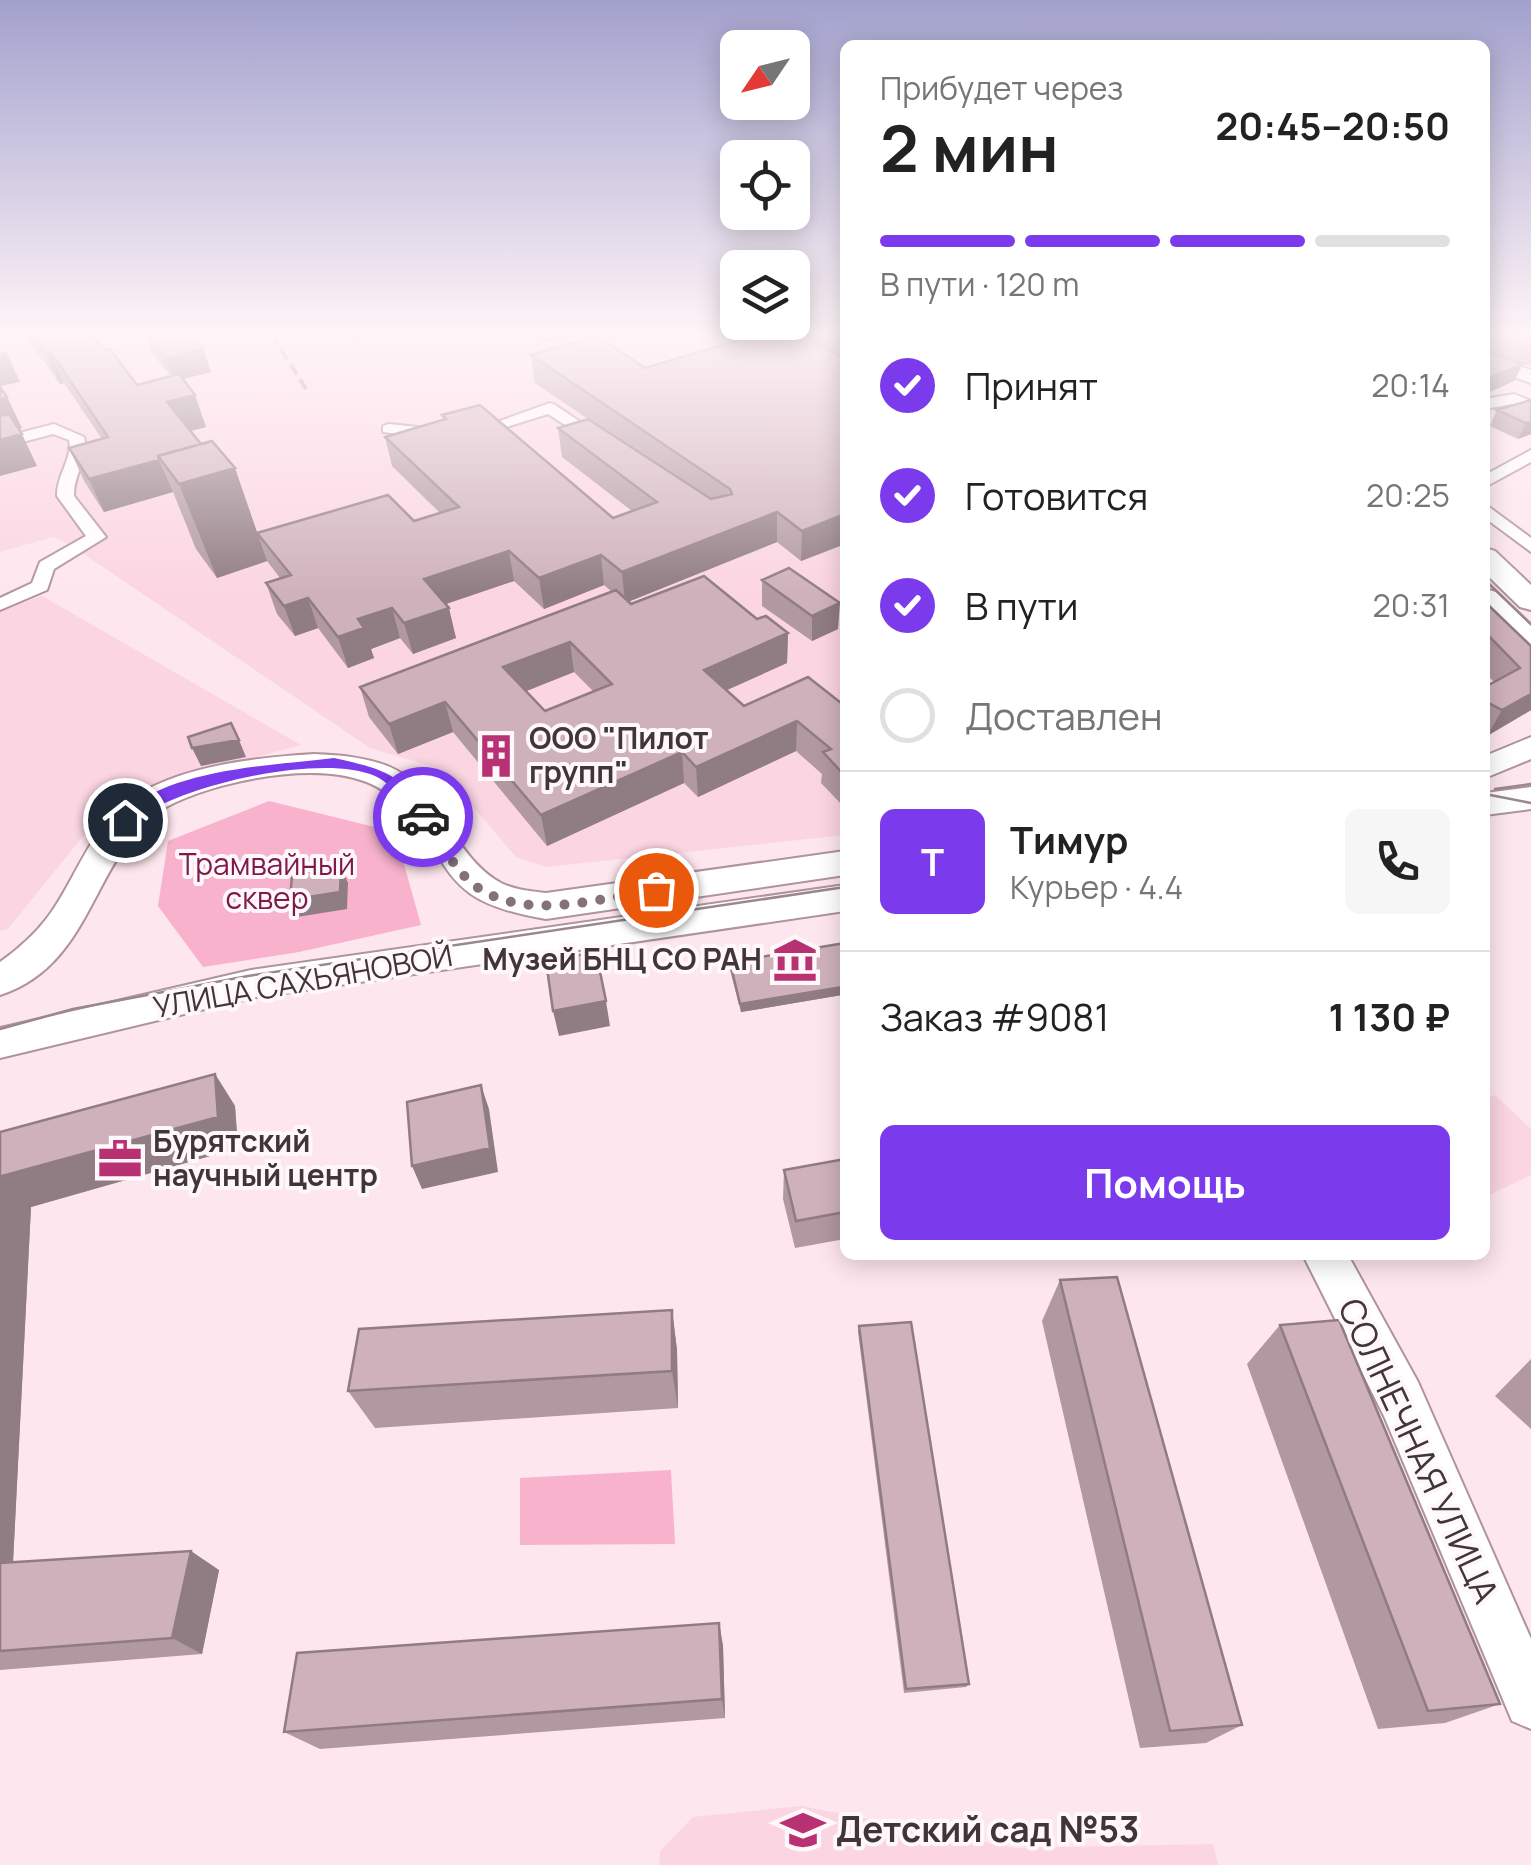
<!DOCTYPE html>
<html lang="ru">
<meta charset="utf-8">
<style>
:root{--surface:#fff;--page:#f6f6f6;--text:#222;--muted:#767676;--line:#e0e0e0;--accent:#7c3aed}
body{margin:0;font-family:Manrope,sans-serif;background:var(--page);color:var(--text);height:100vh;display:flex;flex-direction:column;font-size:38px;white-space:nowrap}
*{box-sizing:border-box;margin:0}
p{font-size:32px;color:var(--muted)}
.icon{flex:none;width:55px;height:55px;fill:none;stroke:currentColor;stroke-width:2;stroke-linecap:round;stroke-linejoin:round}
.map{position:relative;flex:1;overflow:hidden}
.details{position:absolute;left:840px;top:40px;width:650px;height:1220px;display:flex;flex-direction:column;background:var(--surface);border-radius:15px;box-shadow:0 5px 25px #0003}
.details>*{flex:none}
.needle{width:65px;rotate:235deg}
.fabs{position:absolute;left:720px;top:30px;display:grid;gap:20px}
.fabs a{display:grid;place-items:center;width:90px;height:90px;border-radius:15px;background:var(--surface);box-shadow:0 5px 25px #0003;font-size:50px}
.pin{position:absolute;display:grid;place-items:center;width:85px;height:85px;color:#fff;margin:-42px;border:5px solid #fff;border-radius:50%;box-shadow:0 2px 10px #0007}
.courier{position:absolute;display:grid;place-items:center;width:100px;height:100px;margin:-50px;border:8px solid #7c3aed;border-radius:50%;background:#fff;color:#222;box-shadow:0 2px 12px #0007}
.head em{font-style:normal;font-weight:700}
.head div{display:flex;flex-direction:column-reverse}
.head{display:flex;align-items:center;justify-content:space-between;height:170px;padding:0 40px}
h1{font-size:65px;font-weight:700;line-height:75px}
.bar{display:grid;grid-template-columns:repeat(4,1fr);gap:15px 10px;align-content:center;height:120px;padding:0 40px}
.bar i{height:12px;border-radius:8px;background:var(--line)}
.bar .current{background:var(--accent)}
.bar p{grid-column:span 4}
.line{display:flex;align-items:center;gap:25px;padding:0 40px;border-top:2px solid var(--line)}
.line div{flex:1}
.round{display:grid;place-items:center;flex:none;width:105px;height:105px;border-radius:15px;background:var(--page)}
ol{padding:0 40px;list-style:none}
li{display:flex;align-items:center;gap:30px;height:110px}
li p{margin-inline-start:auto}
li .icon{padding:10px;border-radius:50%;background:var(--accent);color:#fff;stroke-width:4}
li:last-child{color:var(--muted)}
li i{width:55px;height:55px;border:5px solid var(--line);border-radius:50%}
.action{display:flex;gap:20px;margin-top:auto;padding:20px 40px}
.action a{flex:1;height:115px;border-radius:15px;background:var(--accent);color:#fff;font-size:40px;font-weight:700;line-height:115px;text-align:center}
.map>svg:first-child{display:block}
.built{fill:#fbd5e2}
.green{fill:#f8b2cc}
.lines{fill:none;stroke-linecap:round;stroke-linejoin:round}
.street-casing{stroke:#af939d;stroke-width:4}
.secondary-casing{stroke:#af939d;stroke-width:4}
.primary-casing{stroke:#af939d;stroke-width:4}
.street{fill:#fff;fill-rule:evenodd}
.secondary{fill:#fff;fill-rule:evenodd}
.primary{fill:#fff;fill-rule:evenodd}
.tram{stroke:#9a888e;stroke-width:2.5}
.rail{stroke:#9a888e;stroke-width:4;stroke-dasharray:12 6;stroke-linecap:butt}
.wall{fill:#b198a1;fill-rule:evenodd}
.shaded-wall{fill:#907c83}
.building{fill:#ceb1bb;stroke:#907c83;stroke-width:2.5;fill-rule:evenodd}
.route{fill:#7c3aed}
.done{stroke:#837378;stroke-width:10;stroke-dasharray:0 18}
.labels{text-anchor:middle;stroke-width:8;stroke-linejoin:round;paint-order:stroke}
.poi-label{font-size:30px;font-weight:bold;fill:#413539;stroke:#fff8fa;text-anchor:start}
.park-label{font-size:30px;fill:#7e194c;stroke:#fff8fa}
.street-label{font-size:30px;fill:#413539;stroke:#fff8fa}
.near-street-label{font-size:35px;fill:#413539;stroke:#fff8fa}
.near-poi-label{font-size:35px;font-weight:bold;fill:#413539;stroke:#fff8fa;text-anchor:start}
</style>
<div class="map">
<svg width="1531" height="1865" viewBox="0 0 1531 1865">
<rect width="100%" height="100%" fill="#fee6ee"/>
<path class="built" d="M0,334h757l88,52v449l-299,32 -30,-10 -75,-88 -71,-21 -298,-202 -19,-9 -53,15z
M42,596l259,149 -160,43 -49,37 -84,104 -8,2v-321z
M1495,1095l36,34v46l-46,22v-98z
M802,1806l214,42 197,-4 5,21h-559l1,-14 33,-34z"/>
<path class="green" d="M269,801l126,31 26,93 -122,27 -96,15 -45,-61 10,-65z
M671,1470l4,74 -155,1v-67z"/>
<g class="lines">
<g class="street-casing">
<path id="street" d="M1514,394l17,7v10l-19,-7 -27,5v-10z
M550,403l5,2 55,37 -14,3 -48,-31 -54,17 -8,-5z
M54,424l30,13c6,19 -11,38 -10,59l32,41 -52,32 -7,21 -47,20v-12l32,-15 8,-21 46,-26 -29,-40c-1,-20 16,-38 12,-56l-16,-6 -53,14v-10z
M389,424l48,5 8,5 -8,5 -54,-7v-6z
M1531,450v12l-46,25v-12z
M1485,504l46,34v14l-46,-34z"/>
</g>
<g class="secondary-casing">
<path id="secondary" d="M1485,354l46,16v13l-46,-16z
M1531,737v22l-46,19v-22z
M314,754c25,1 52,3 76,13 52,23 62,89 111,116 14,7 30,8 45,10l299,-42v24l-299,44c-114,-19 -86,-56 -154,-121 -46,-45 -166,-20 -218,5 -82,38 -74,160 -174,192v-33c62,-44 62,-76 101,-134 40,-59 147,-70 213,-74z
M1531,787v22l-46,6v-22z
M845,885v26l-594,87 -251,60v-30l251,-58z
M1303,1255h45l70,127 113,257v90l-19,-8 -128,-305z"/>
</g>
<g class="primary-casing">
<path id="primary" d="M1485,548l10,3 36,34v25l-11,-3 -35,-34z
M1485,589l11,3 35,34v27l-11,-2 -35,-36z"/>
</g>
<use href="#street" class="street"/>
<use href="#secondary" class="secondary"/>
<use href="#primary" class="primary"/>
<path class="tram" d="M1485,580l46,44
M1495,789l36,-5
M1485,794l46,9
M0,1029l73,-20 175,-33 597,-89"/>
<path class="rail" d="M271,334l35,55"/>
</g>
<path class="wall" d="M24,334h66l47,51 34,-9 -20,-24 -7,-18h46l13,15 8,23 -28,7 23,48 -16,4 68,102 156,-12 26,-8 -48,-47 -7,-29 58,-18 -1,-4 171,103 19,-7 -70,-54 -4,-29 30,-9 -53,-36 -4,-28 114,13 160,-29 1,-5h39v210l-44,17 -24,-19 -149,60 3,2 126,15 31,14 -1,30 -61,27 18,16h101v102l-24,-25 1,-9 -26,-23 -98,46 -14,-14 -137,63 -94,-114 -55,22 -29,-37 -9,-30 252,-95 -8,-7 -60,24 -30,-28 -68,23 10,34 -43,16 -13,-16 -29,11 3,9 -26,10 -30,-40 -23,8 -18,-22 -11,-31 14,-5 -13,-17 -50,17 -21,-29 -23,-57 -69,20 -20,-31 -15,-33 33,-9 -38,-56 -4,1zM574,672l20,20 -49,19 -19,-20z
M532,334h45l-31,9z
M1485,334h46v32l-13,-4 -4,19 -29,13z
M1531,400v34l-13,5 -28,-13 7,-16z
M762,580l76,49 -26,12 -50,-35z
M1485,602l46,44v64l-44,26 -2,-1v-48l9,-5 -9,-9z
M845,943v60l-3,-8 -101,17 -11,-42v-8z
M215,1074l20,32 3,42 -207,59 -18,355 206,8 -17,84 -202,16v-538z
M845,1159v80l-50,9 -12,-49 1,-29z
M1060,1280l182,445 -36,18 -66,5 -98,-427z
M672,1310l5,40 1,58 -303,20 -27,-37z
M1280,1325l220,379 -55,19 -67,6 -131,-365z
M859,1326l110,358 -3,3 -62,6 -46,-361z
M1531,1359v70l-36,-33z
M719,1623l4,23 2,72 -405,31 -36,-17z"/>
<path class="shaded-wall" d="M352,334h29l-28,5z
M545,334h32l-31,9z
M203,349l8,23 -36,9 -9,-23z
M6,351l14,31 -20,4v-33z
M51,352l13,31 -4,1 -14,-31z
M1523,364l-9,17 -29,13v-14z
M195,395l11,32 -27,7 -12,-32z
M7,397l15,31 -22,7v-36z
M1531,422v12l-13,5 8,-16z
M22,434l15,32 -37,10v-36z
M159,460l14,32 -69,20 -15,-33z
M235,468l32,93 -50,17 -38,-94z
M777,512v30l-152,61 -3,-31z
M845,514v30l-44,17 1,-30z
M509,551l5,30 -83,28 -7,-30z
M601,555l3,30 -60,24 -5,-31z
M308,598l10,30 -23,8 -11,-30z
M840,603l-2,26 -26,12v-25z
M392,608l8,30 -29,11 3,9 -26,10 -10,-31 20,-18z
M449,608l7,30 -43,16 -9,-31z
M788,633l-1,30 -82,37 -1,-30z
M570,642l4,30 -65,26 -6,-31z
M1531,694v16l-44,26 15,-26z
M445,702l8,30 -55,22 -9,-30z
M797,721l-1,30 -98,46 -2,-30z
M239,740l7,17 -45,9 -9,-18z
M682,752l2,31 -137,63 -6,-31z
M341,866l7,17 -1,26 -50,8 -7,-17z
M843,987l-1,8 -101,17 -1,-8z
M606,1001l4,25 -51,10 -6,-25z
M215,1074l20,32 3,42 -207,59 -19,376 -12,-6v-378l2,-23z
M481,1085l8,24 9,63 -76,17 -10,-23z
M672,1310l5,40 1,58 -6,-37z
M191,1551l28,19 -17,84 -30,-16z
M719,1623l4,23 2,72 -3,-19z"/>
<path class="building" d="M32,334h58l15,16 5,-1 27,36 42,-11 16,21 -28,7 34,42 -43,12 1,4 -70,19 -20,-31 39,-11 -57,-85 -5,1z
M146,334h44l13,15 -37,9z
M760,334h36l49,24v156l-43,17 -25,-19 -155,60 -21,-17 -62,23 -30,-27 -85,28 25,29 -45,15 -12,-15 -34,11 6,9 -26,9 -30,-39 -24,8 -18,-23 25,-8 -34,-42 131,-38 26,26 45,-14 -74,-70 61,-18 -4,-4 38,-10 133,113 44,-16 -99,-74 30,-9 123,80 21,-5 -2,-5 -199,-134 66,-19 48,32z
M832,334h13v7z
M1485,334h6l-1,18 33,12 -38,16z
M1491,334h40v12z
M0,387l7,10 -7,2z
M1531,400v22l-5,1 -29,-13z
M9,414l13,20 -22,6v-24z
M212,441l23,27 -56,16 -21,-28z
M789,568l51,35 -28,13 -50,-36z
M704,576l53,43 9,-3 22,17 -84,37 40,36 64,-29 37,29v70l-22,-24 8,-3 -34,-28 -101,46 -14,-15 -141,63 -96,-113 -56,22 -29,-37 256,-97 15,14zM570,642l42,42 -67,27 -42,-44z
M1485,602l46,44v48l-29,16 -17,-9v-14l35,-19 -35,-36z
M231,723l8,17 -47,8 -4,-11z
M341,866l-1,26 -50,8 2,-25z
M845,943v50l-2,-6 -103,17 -10,-42z
M596,952l10,49 -53,10 -7,-50z
M215,1074l3,43 -216,59 -2,23v-67z
M481,1085l9,63 -78,18 -5,-64z
M845,1159v53l-49,9 -12,-51z
M1117,1277l125,448 -72,6 -110,-451z
M672,1310v61l-324,20 11,-62z
M1339,1320l161,384 -72,7 -148,-386z
M911,1322l58,362 -63,5 -47,-363z
M191,1551l-19,87 -172,13v-88z
M719,1623l3,76 -438,33 13,-79z"/>
<linearGradient id="sky" x2="0" y2="1"><stop stop-color="#a2a1cd"/><stop offset="0.56" stop-color="#fff4f7"/><stop offset="1" stop-color="#fff4f7" stop-opacity="0"/></linearGradient>
<rect width="1531" height="595" fill="url(#sky)"/>
<path class="route" d="M334,758c49,11 67,15 96,59l-2,3h-11c-12,-16 -23,-35 -42,-44 -54,-24 -200,10 -244,47l-13,-3c43,-52 153,-54 216,-62z"/>
<g class="lines">
<path class="done" d="M423,817c15,21 31,52 51,68 51,38 125,13 182,5"/>
</g>
<defs>
<g id="building-bare" transform="scale(3.45)"><path d="M-4-6H4V6H1V3H-1V6H-4ZM-2.5-4.3h1.7v1.8h-1.7ZM.8-4.3h1.7v1.8H.8ZM-2.5-1h1.7V.8h-1.7ZM.8-1h1.7V.8H.8Z" fill="#b83173" stroke="#fff8fa" stroke-width="2.5" paint-order="stroke"/></g>
<g id="museum-bare" transform="scale(3.45)"><path d="M0-6L6-3V-2H-6V-3ZM-5-1h2V3h-2ZM-1-1h2V3h-2ZM3-1h2V3H3ZM-6 4H6V6H-6Z" fill="#b83173" stroke="#fff8fa" stroke-width="2.5" paint-order="stroke"/></g>
<g id="office-bare" transform="scale(3.45)"><path d="M-6-3h4V-5.5h4V-3h4V5H-6ZM-1-4.5V-3h2v-1.5ZM-6 0V1H6V0Z" fill="#b83173" stroke="#fff8fa" stroke-width="2.5" paint-order="stroke"/></g>
<g id="school-bare" transform="scale(3.45)"><path d="M0-5L7-2L0 1L-7-2ZM-4 1L0 2.5L4 1V4Q0 6-4 4Z" fill="#b83173" stroke="#fff8fa" stroke-width="2.5" paint-order="stroke"/></g>
</defs>
<g fill-rule="evenodd">
<use href="#building-bare" x="496" y="756"/>
<use href="#museum-bare" x="795" y="960"/>
<use href="#office-bare" x="120" y="1159"/>
<use href="#school-bare" x="803" y="1830"/>
</g>
<g class="labels">
<g class="poi-label">
<text x="529" y="749">ООО "Пилот<tspan x="529" dy="34">групп"</tspan></text>
<text x="762" y="970" text-anchor="end">Музей БНЦ СО РАН</text>
<text x="153" y="1152">Бурятский<tspan x="153" dy="34">научный центр</tspan></text>
</g>
<g class="park-label">
<text x="267" y="875">Трамвайный<tspan x="267" dy="34">сквер</tspan></text>
</g>
<g class="street-label">
<text transform="translate(303 982) rotate(-10)" y="10">УЛИЦА САХЬЯНОВОЙ</text>
</g>
<g class="near-street-label">
<text transform="translate(1418 1451) rotate(65)" y="12">СОЛНЕЧНАЯ УЛИЦА</text>
</g>
<g class="near-poi-label">
<text x="836" y="1842">Детский сад №53</text>
</g>
</g>
</svg>
<div class="fabs">
<a><svg class="needle" viewBox="-14 -14 28 28"><path d="M0-13l5 13h-10z" fill="#e53935"/><path d="M0 13l5-13h-10z" fill="#767676"/></svg></a>
<a><svg class="icon" aria-label="locate" viewBox="0 0 24 24"><circle cx="12" cy="12" r="6"/><path d="M12 2v4M12 18v4M2 12h4M18 12h4"/></svg></a>
<a><svg class="icon" aria-label="layers" viewBox="0 0 24 24"><path d="M12 4l9 5-9 5-9-5zM3 14l9 5 9-5"/></svg></a>
</div>
<div class="pin" style="left:656px;top:890px;background:#ea580c"><svg class="icon" aria-label="bag" viewBox="0 0 24 24"><path d="M5 8h14l-1 12H6zM9 8a3 3 0 0 1 6 0"/></svg></div>
<div class="pin" style="left:125px;top:820px;background:#1f2937"><svg class="icon" aria-label="home" viewBox="0 0 24 24"><path d="M3 11l9-7 9 7M6 9v11h12V9"/></svg></div>
<div class="courier" style="left:423px;top:817px"><svg class="icon" aria-label="car" viewBox="0 0 24 24"><path d="M5 17H2v-5l4-1 3-4h7l3 4 3 1v5h-3M9 17h6M6 11h13"/><circle cx="7" cy="17" r="2"/><circle cx="17" cy="17" r="2"/></svg></div>
<section class="details">
<div class="head"><div><h1>2 мин</h1><p>Прибудет через</p></div><em>20:45–20:50</em></div>
<div class="bar"><i class="current"></i><i class="current"></i><i class="current"></i><i></i><p>В пути · 120 m</p></div>
<ol>
<li><svg class="icon" aria-label="check" viewBox="0 0 24 24"><path d="M5 12l5 5 9-10"/></svg>Принят<p>20:14</p></li>
<li><svg class="icon" aria-label="check" viewBox="0 0 24 24"><path d="M5 12l5 5 9-10"/></svg>Готовится<p>20:25</p></li>
<li><svg class="icon" aria-label="check" viewBox="0 0 24 24"><path d="M5 12l5 5 9-10"/></svg>В пути<p>20:31</p></li>
<li><i></i>Доставлен</li>
</ol>
<div class="line" style="height:180px"><b class="round" style="background:var(--accent);color:#fff">Т</b><div><b>Тимур</b><p>Курьер · 4.4</p></div><a class="round"><svg class="icon" aria-label="phone" viewBox="0 0 24 24"><path d="M5 4h4l2 5-3 2q2 4 5 5l2-3 5 2v4C11 20 4 13 5 4z"/></svg></a></div>
<div class="line" style="height:130px"><div>Заказ #9081</div><b>1 130 ₽</b></div>
<div class="action"><a>Помощь</a></div>
</section>
</div>
